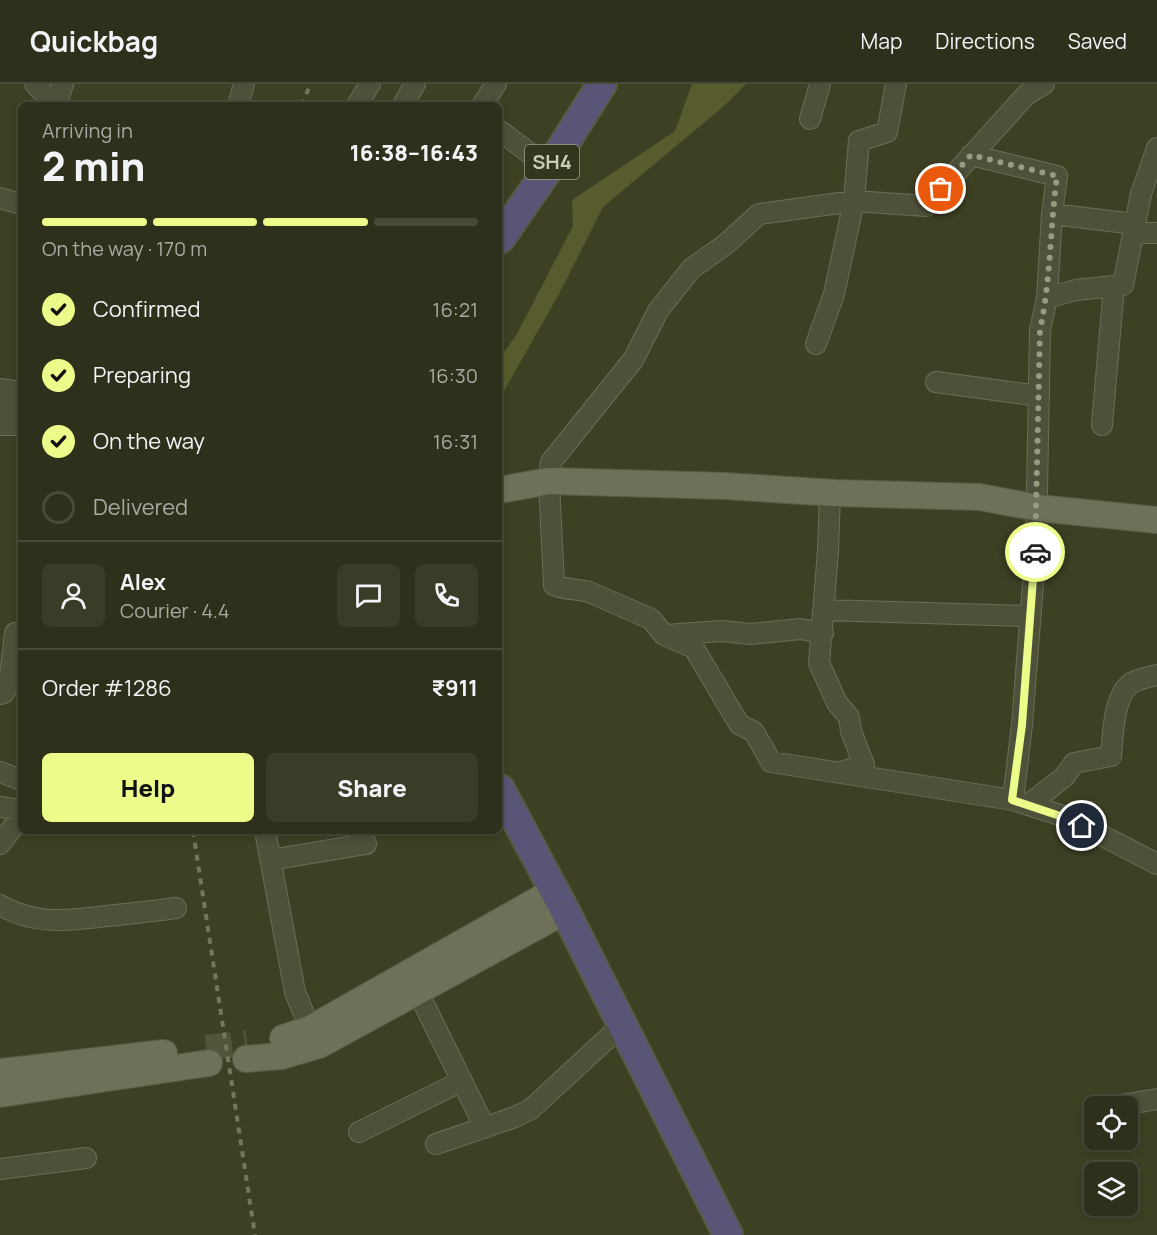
<!DOCTYPE html>
<meta charset="utf-8">
<style>
:root{--surface:#2e301b;--page:#3a3c28;--text:#f1f3f6;--muted:#a7a9a3;--line:#494b3a;--accent:#ecfb8a}
body{margin:0;font-family:Manrope,sans-serif;background:var(--page);color:var(--text);height:100vh;display:flex;flex-direction:column;font-size:22px;white-space:nowrap}
*{box-sizing:border-box;margin:0}
p{font-size:20px;color:var(--muted)}
.icon{flex:none;width:33px;height:33px;fill:none;stroke:currentColor;stroke-width:2;stroke-linecap:round;stroke-linejoin:round}
.map{position:relative;flex:1;overflow:hidden}
.side{position:absolute;left:18px;top:18px;width:484px;height:732px;display:flex;flex-direction:column;background:var(--surface);border-radius:9px;box-shadow:0 3px 9px #0003,0 0 0 2px var(--line)}
.side>*{flex:none}
.fabs{position:absolute;left:1084px;top:1012px;display:grid;gap:12px}
.fabs a{display:grid;place-items:center;width:54px;height:54px;border-radius:9px;background:var(--surface);box-shadow:0 3px 9px #0003,0 0 0 2px var(--line);font-size:30px}
.pin{position:absolute;display:grid;place-items:center;width:51px;height:51px;color:#fff;margin:-26px;border:3px solid #fff;border-radius:50%;box-shadow:0 2px 6px #0007}
.courier{position:absolute;display:grid;place-items:center;width:60px;height:60px;margin:-30px;border:4px solid #ecfb8a;border-radius:50%;background:#fff;color:#222;box-shadow:0 2px 8px #0007}
.summary em{font-style:normal;font-weight:800}
.summary div{display:flex;flex-direction:column-reverse}
.summary{display:flex;align-items:center;justify-content:space-between;height:102px;padding:0 24px}
h1{font-size:39px;font-weight:800;line-height:45px}
.bar{display:grid;grid-template-columns:repeat(4,1fr);gap:9px 6px;align-content:center;height:72px;padding:0 24px}
.bar i{height:8px;border-radius:4px;background:var(--line)}
.bar .selected{background:var(--accent)}
.bar p{grid-column:span 4}
.line{display:flex;align-items:center;gap:15px;padding:0 24px;border-top:2px solid var(--line)}
.line div{flex:1}
.round{display:grid;place-items:center;flex:none;width:63px;height:63px;border-radius:9px;background:var(--page)}
ol{padding:0 24px;list-style:none}
li{display:flex;align-items:center;gap:18px;height:66px}
li p{margin-inline-start:auto}
li .icon{padding:6px;border-radius:50%;background:var(--accent);color:#111;stroke-width:4}
li:last-child{color:var(--muted)}
li i{width:33px;height:33px;border:3px solid var(--line);border-radius:50%}
.button{display:flex;gap:12px;margin-top:auto;padding:12px 24px}
.button a{flex:1;height:69px;border-radius:9px;background:var(--accent);color:#111;font-size:24px;font-weight:800;line-height:69px;text-align:center}
.button a+a{background:var(--page);color:var(--text)}
header{display:flex;align-items:center;gap:36px;box-sizing:border-box;height:84px;padding:0 30px;background:var(--surface);border-bottom:2px solid var(--line)}
header strong{font-size:28px}
nav{display:flex;gap:33px;margin-inline-start:auto;font-size:21px}
.map>svg:first-child{display:block}
.water{fill:#575b2d}
.lines{fill:none;stroke-linecap:round;stroke-linejoin:round}
.major-tunnel{stroke:#53553a;stroke-width:26;stroke-dasharray:26 13;stroke-linecap:butt}
.minor-casing{stroke:#6b6e56;stroke-width:22}
.major-casing{stroke:#5a5c45;stroke-width:28}
.highway-casing{stroke:#585b43;stroke-width:32}
.minor{stroke:#4e5039;stroke-width:20}
.major{stroke:#6e7057;stroke-width:26}
.highway{stroke:#595576;stroke-width:28}
.rail{stroke:#74775b;stroke-width:4;stroke-dasharray:6 6;stroke-linecap:butt}
.done{stroke:#989a82;stroke-width:6;stroke-dasharray:0 10.8}
.route{stroke:#ecfb8a;stroke-width:8}
.labels{text-anchor:middle;stroke-width:4.5;stroke-linejoin:round;paint-order:stroke}
.shield{fill:#33351d;stroke:#9b9e87;stroke-width:1.5}
.shield-label{font-size:20px;font-weight:bold;fill:#c8cbb5}
</style>
<header>
<strong>Quickbag</strong>
<nav><a>Map</a><a>Directions</a><a>Saved</a></nav>
</header>
<div class="map">
<svg width="1157" height="1151" viewBox="0 0 1157 1151">
<rect width="100%" height="100%" fill="#3e4024"/>
<path class="water" d="M692,0h54l-22,22 -121,101 -44,87 -59,104v-40l17,-24 56,-108 -1,-26 103,-69z"/>
<g class="lines">
<path class="major-tunnel" d="M206,964l41,-5"/>
<g class="minor-casing">
<path id="minor" d="M35,0l20,21
M1044,0l-18,11 -100,111 -72,-5 -95,13 -33,30 -35,25 -33,42 -25,49 -82,102 -2,19 5,104c12,5 23,4 35,7l62,27 13,16 30,13 45,76 15,8 17,30 242,38 53,17 91,47
M56,21l7,-21
M238,21l6,-21
M357,21l13,-21
M403,21l12,-21
M482,21l14,-21
M810,35l10,-35
M500,47l35,26
M971,71l86,21 -5,38 83,10
M0,114l21,6
M1134,149h23
M1047,214l5,-84
M816,260l18,-50 20,-93 5,-60 28,-9 9,-48
M936,298l103,14
M0,305l21,3
M0,323h21
M0,341h21
M1102,341l12,-139
M830,409l-2,58 -9,112 18,40 12,14 2,14 13,34 -20,6
M824,526l205,6
M666,551l55,-4 30,3 49,-5 23,4
M0,610l4,-1 5,-9 6,-51
M0,688l21,8
M1013,716l9,-75 14,-180 4,-215 7,-32 29,-8 47,-5 18,-91 16,-46
M1028,721l36,-28 10,-14 37,-7c2,-20 2,-58 19,-72 6,-5 19,-7 27,-9
M0,723l21,3
M265,747l30,161 15,37
M0,760l21,-27
M270,776l96,-16
M0,821c34,20 68,16 106,11 23,-2 47,-5 70,-8
M418,908l67,136
M1115,1022l42,-7
M359,1048l103,-51
M436,1060l79,-27 16,-8 91,-84
M0,1085l86,-11"/>
</g>
<g class="major-casing">
<path id="major" d="M500,406l49,-9 176,5 110,7 145,4 58,11 119,12
M283,954l27,-9 244,-138
M246,975l35,-3 38,-11 246,-134
M0,988l164,-19
M0,1010l209,-31"/>
</g>
<g class="highway-casing">
<path id="highway" d="M500,155l47,-68 55,-87
M500,705l65,122 163,324"/>
</g>
<use href="#minor" class="minor"/>
<use href="#major" class="major"/>
<use href="#highway" class="highway"/>
<path class="rail" d="M301,21l10,-21
M193,747l62,404"/>
</g>
<g class="lines">
<path class="done" d="M941,105l30,-34 86,21c-7,51 -6,103 -17,154l-5,222"/>
<path class="route" d="M1035,468l-13,173 -10,75 54,18 16,8"/>
</g>
<g class="labels">
<rect class="shield" x="525" y="61" width="54" height="34" rx="4.5"/>
<g class="shield-label">
<text x="552" y="85">SH4</text>
</g>
</g>
</svg>
<div class="fabs">
<a><svg class="icon" aria-label="locate" viewBox="0 0 24 24"><circle cx="12" cy="12" r="6"/><path d="M12 2v4M12 18v4M2 12h4M18 12h4"/></svg></a>
<a><svg class="icon" aria-label="layers" viewBox="0 0 24 24"><path d="M12 4l9 5-9 5-9-5zM3 14l9 5 9-5"/></svg></a>
</div>
<div class="pin" style="left:941px;top:105px;background:#ea580c"><svg class="icon" aria-label="bag" viewBox="0 0 24 24"><path d="M5 8h14l-1 12H6zM9 8a3 3 0 0 1 6 0"/></svg></div>
<div class="pin" style="left:1082px;top:742px;background:#1f2937"><svg class="icon" aria-label="home" viewBox="0 0 24 24"><path d="M3 11l9-7 9 7M6 9v11h12V9"/></svg></div>
<div class="courier" style="left:1035px;top:468px"><svg class="icon" aria-label="car" viewBox="0 0 24 24"><path d="M5 17H2v-5l4-1 3-4h7l3 4 3 1v5h-3M9 17h6M6 11h13"/><circle cx="7" cy="17" r="2"/><circle cx="17" cy="17" r="2"/></svg></div>
<section class="side">
<div class="summary"><div><h1>2 min</h1><p>Arriving in</p></div><em>16:38–16:43</em></div>
<div class="bar"><i class="selected"></i><i class="selected"></i><i class="selected"></i><i></i><p>On the way · 170 m</p></div>
<ol>
<li><svg class="icon" aria-label="check" viewBox="0 0 24 24"><path d="M5 12l5 5 9-10"/></svg>Confirmed<p>16:21</p></li>
<li><svg class="icon" aria-label="check" viewBox="0 0 24 24"><path d="M5 12l5 5 9-10"/></svg>Preparing<p>16:30</p></li>
<li><svg class="icon" aria-label="check" viewBox="0 0 24 24"><path d="M5 12l5 5 9-10"/></svg>On the way<p>16:31</p></li>
<li><i></i>Delivered</li>
</ol>
<div class="line" style="height:108px"><a class="round"><svg class="icon" aria-label="person" viewBox="0 0 24 24"><circle cx="12" cy="8" r="4"/><path d="M4 21q1-7 8-7t8 7"/></svg></a><div><b>Alex</b><p>Courier · 4.4</p></div><a class="round"><svg class="icon" aria-label="chat" viewBox="0 0 24 24"><path d="M4 5h16v11H9l-5 4z"/></svg></a><a class="round"><svg class="icon" aria-label="phone" viewBox="0 0 24 24"><path d="M5 4h4l2 5-3 2q2 4 5 5l2-3 5 2v4C11 20 4 13 5 4z"/></svg></a></div>
<div class="line" style="height:78px"><div>Order #1286</div><b>₹911</b></div>
<div class="button"><a>Help</a><a>Share</a></div>
</section>
</div>
